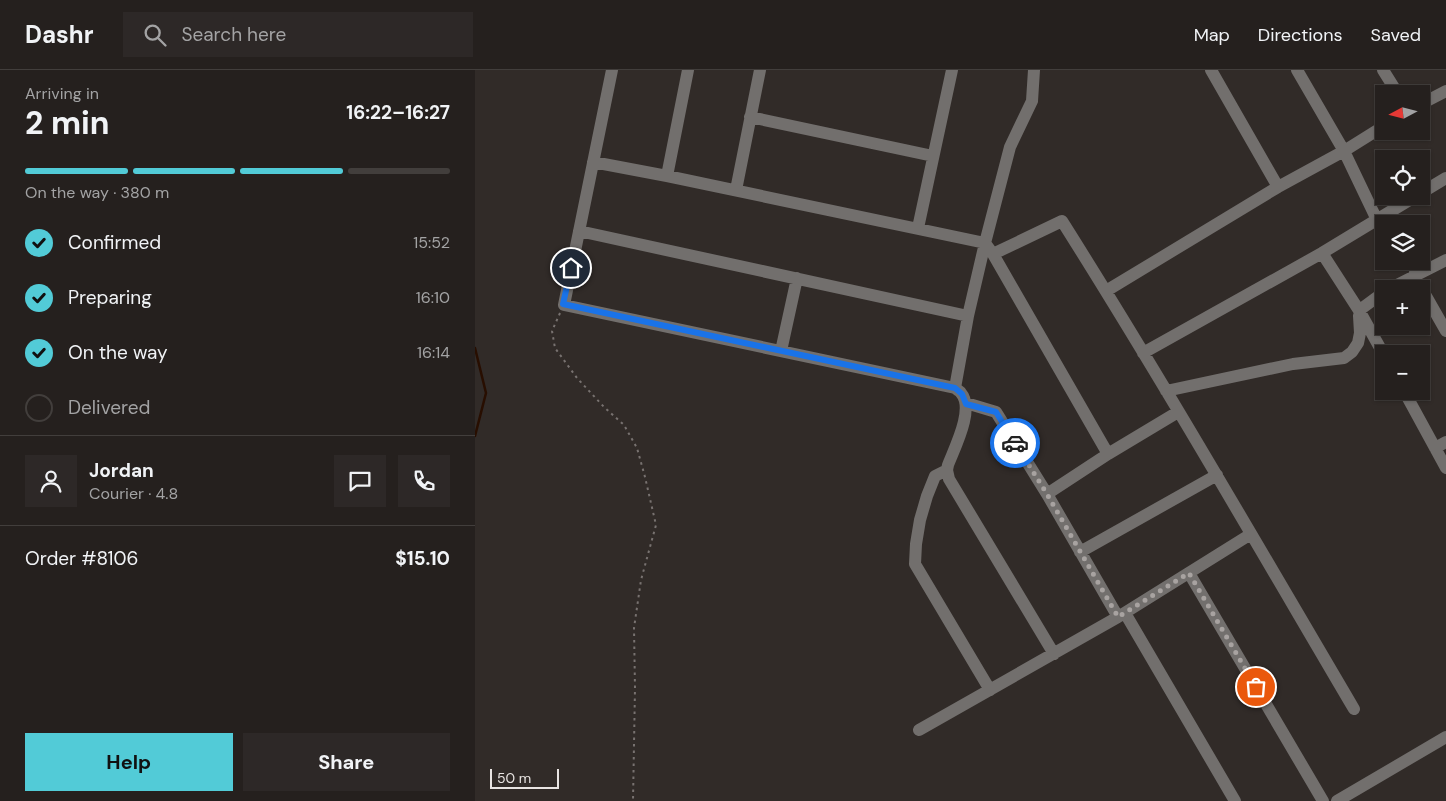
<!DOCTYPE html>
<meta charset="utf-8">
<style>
:root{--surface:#25201e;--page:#2d2827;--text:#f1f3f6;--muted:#a3a3a4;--line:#423e3c;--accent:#52cbd7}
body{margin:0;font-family:"DM Sans",sans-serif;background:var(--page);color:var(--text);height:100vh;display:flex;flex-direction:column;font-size:19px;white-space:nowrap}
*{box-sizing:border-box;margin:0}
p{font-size:16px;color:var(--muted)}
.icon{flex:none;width:28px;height:28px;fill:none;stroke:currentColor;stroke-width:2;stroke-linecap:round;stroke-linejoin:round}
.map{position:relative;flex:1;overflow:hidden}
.details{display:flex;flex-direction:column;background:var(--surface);width:475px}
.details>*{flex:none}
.needle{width:32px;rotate:263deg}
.controls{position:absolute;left:900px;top:15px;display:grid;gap:10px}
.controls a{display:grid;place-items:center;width:55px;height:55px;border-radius:0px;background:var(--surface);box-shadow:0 1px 4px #0004,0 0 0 1px var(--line);font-size:25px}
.scale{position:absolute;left:15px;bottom:12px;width:69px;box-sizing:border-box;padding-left:5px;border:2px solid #e8e4e2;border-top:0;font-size:14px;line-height:18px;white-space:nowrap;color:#e8e4e2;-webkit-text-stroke:4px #312b28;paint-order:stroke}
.pin{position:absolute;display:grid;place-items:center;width:42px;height:42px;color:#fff;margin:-21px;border:2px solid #fff;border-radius:50%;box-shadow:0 1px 5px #0007}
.courier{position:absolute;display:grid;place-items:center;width:50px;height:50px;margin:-25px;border:4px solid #1a73e8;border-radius:50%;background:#fff;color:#222;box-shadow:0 1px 6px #0007}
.head em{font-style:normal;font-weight:700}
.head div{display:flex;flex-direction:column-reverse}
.head{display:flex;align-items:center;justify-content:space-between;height:85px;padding:0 25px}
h1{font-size:32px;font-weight:700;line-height:38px}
.bar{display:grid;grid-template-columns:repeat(4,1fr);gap:8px 5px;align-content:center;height:60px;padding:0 25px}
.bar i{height:6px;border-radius:4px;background:var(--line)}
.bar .active{background:var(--accent)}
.bar p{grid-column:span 4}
.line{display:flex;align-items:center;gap:12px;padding:0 25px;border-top:1px solid var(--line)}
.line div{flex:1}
.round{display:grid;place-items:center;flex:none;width:52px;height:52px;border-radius:0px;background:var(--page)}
ol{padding:0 25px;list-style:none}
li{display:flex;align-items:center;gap:15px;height:55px}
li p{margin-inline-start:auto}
li .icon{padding:5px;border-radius:50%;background:var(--accent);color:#111;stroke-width:4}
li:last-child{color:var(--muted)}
li i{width:28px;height:28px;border:2px solid var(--line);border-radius:50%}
.cta{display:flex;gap:10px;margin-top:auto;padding:10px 25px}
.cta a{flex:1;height:58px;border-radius:0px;background:var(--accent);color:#111;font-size:20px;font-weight:700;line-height:58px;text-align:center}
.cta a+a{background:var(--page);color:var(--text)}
header{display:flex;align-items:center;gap:30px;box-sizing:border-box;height:70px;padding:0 25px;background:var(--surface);border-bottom:1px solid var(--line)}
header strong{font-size:24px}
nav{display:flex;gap:28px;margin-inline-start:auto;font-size:18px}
.search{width:350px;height:45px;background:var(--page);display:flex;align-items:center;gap:12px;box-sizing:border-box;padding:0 18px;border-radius:0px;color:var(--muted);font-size:19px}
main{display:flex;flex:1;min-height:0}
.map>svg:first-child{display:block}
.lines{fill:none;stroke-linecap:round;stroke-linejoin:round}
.stream{stroke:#280e00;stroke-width:2.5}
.path{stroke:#787270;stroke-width:2;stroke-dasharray:2.5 4;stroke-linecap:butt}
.minor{stroke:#726f6d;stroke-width:12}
.done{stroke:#a8a3a1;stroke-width:5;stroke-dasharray:0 9}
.route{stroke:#1a73e8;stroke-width:6}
</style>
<header>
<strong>Dashr</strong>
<div class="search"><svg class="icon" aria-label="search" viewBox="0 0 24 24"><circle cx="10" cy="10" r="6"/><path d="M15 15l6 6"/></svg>Search here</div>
<nav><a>Map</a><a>Directions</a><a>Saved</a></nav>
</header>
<main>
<section class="details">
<div class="head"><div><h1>2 min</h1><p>Arriving in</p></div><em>16:22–16:27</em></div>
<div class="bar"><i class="active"></i><i class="active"></i><i class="active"></i><i></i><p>On the way · 380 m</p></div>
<ol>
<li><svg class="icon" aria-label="check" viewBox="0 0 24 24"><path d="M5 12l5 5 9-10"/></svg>Confirmed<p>15:52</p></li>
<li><svg class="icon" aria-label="check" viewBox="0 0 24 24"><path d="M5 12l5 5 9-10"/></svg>Preparing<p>16:10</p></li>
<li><svg class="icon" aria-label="check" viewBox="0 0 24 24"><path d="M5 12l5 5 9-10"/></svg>On the way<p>16:14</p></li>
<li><i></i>Delivered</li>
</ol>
<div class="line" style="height:90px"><a class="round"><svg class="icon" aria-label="person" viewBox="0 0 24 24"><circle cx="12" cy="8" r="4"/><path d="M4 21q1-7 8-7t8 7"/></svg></a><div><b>Jordan</b><p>Courier · 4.8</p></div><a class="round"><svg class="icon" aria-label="chat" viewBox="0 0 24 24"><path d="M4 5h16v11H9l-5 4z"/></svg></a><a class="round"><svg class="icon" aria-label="phone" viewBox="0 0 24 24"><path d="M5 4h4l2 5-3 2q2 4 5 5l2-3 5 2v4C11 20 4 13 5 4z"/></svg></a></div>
<div class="line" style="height:65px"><div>Order #8106</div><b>$15.10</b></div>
<div class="cta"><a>Help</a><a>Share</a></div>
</section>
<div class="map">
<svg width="971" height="731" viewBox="0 0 971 731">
<rect width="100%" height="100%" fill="#312b28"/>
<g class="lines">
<path class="stream" d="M0,278l11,45 -11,43"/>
<path class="path" d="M85,243l-8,18 3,17 22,30 27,29 20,18 13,23 8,29 11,48 -15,55 -7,48 1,60 -2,113"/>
<path class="minor" d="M137,0l-48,235 391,83c2,2 5,3 6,5 14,16 -7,56 -13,72l-1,5 2,9 105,175
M736,0l67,117
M822,0l47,81 33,69
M908,0l15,24
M946,34l25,-13
M275,47l183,39
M118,92l74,14 318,67 8,11 69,-33c101,160 196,325 292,488
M192,106l21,-106
M261,120l24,-120
M946,123l25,-15
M443,158l34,-158
M104,161l389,85
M847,183l38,59 24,43
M518,184l115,200
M939,205l32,56
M914,219l57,-29
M631,221l172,-104 66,-36 40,-25
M306,281l16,-73
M668,283l179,-100 94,-57
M480,318l13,-72 17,-73 25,-96 22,-46 2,-31
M691,321l127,-27 51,-6 8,-6 6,-9 2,-10 -1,-17 2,-7 23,-17
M929,321l42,77
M491,333l30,9 51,82 71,123
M960,378l11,-6
M472,400l-12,6 -8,20 -7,24 -4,24 -1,20 75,126
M572,424l61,-40 70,-42
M605,482l137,-77
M714,503l134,228
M650,543l110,188
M444,660l199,-113 133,-83
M862,731l109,-64"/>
</g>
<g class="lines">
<path class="done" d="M540,373l32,51 71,123 71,-44 67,114"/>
<path class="route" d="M96,198l-8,36 392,84 7,6 4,10 30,8 19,31"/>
</g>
</svg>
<div class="controls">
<a><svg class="needle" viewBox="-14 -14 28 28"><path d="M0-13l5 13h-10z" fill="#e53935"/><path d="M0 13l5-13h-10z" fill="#a3a3a4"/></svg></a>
<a><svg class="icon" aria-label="locate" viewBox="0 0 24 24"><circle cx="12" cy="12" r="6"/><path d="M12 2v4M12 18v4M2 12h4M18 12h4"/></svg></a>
<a><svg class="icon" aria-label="layers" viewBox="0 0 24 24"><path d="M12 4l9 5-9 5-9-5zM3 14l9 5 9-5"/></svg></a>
<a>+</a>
<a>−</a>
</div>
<div class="scale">50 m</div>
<div class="pin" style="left:781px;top:617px;background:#ea580c"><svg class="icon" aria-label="bag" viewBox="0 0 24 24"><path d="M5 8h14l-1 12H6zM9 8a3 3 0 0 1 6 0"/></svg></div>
<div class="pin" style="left:96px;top:198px;background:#1f2937"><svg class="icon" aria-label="home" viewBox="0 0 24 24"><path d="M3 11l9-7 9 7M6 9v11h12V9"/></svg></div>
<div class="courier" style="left:540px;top:373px"><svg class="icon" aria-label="car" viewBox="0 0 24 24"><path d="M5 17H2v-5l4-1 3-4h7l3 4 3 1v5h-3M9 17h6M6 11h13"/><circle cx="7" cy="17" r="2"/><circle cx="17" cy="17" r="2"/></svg></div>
</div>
</main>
